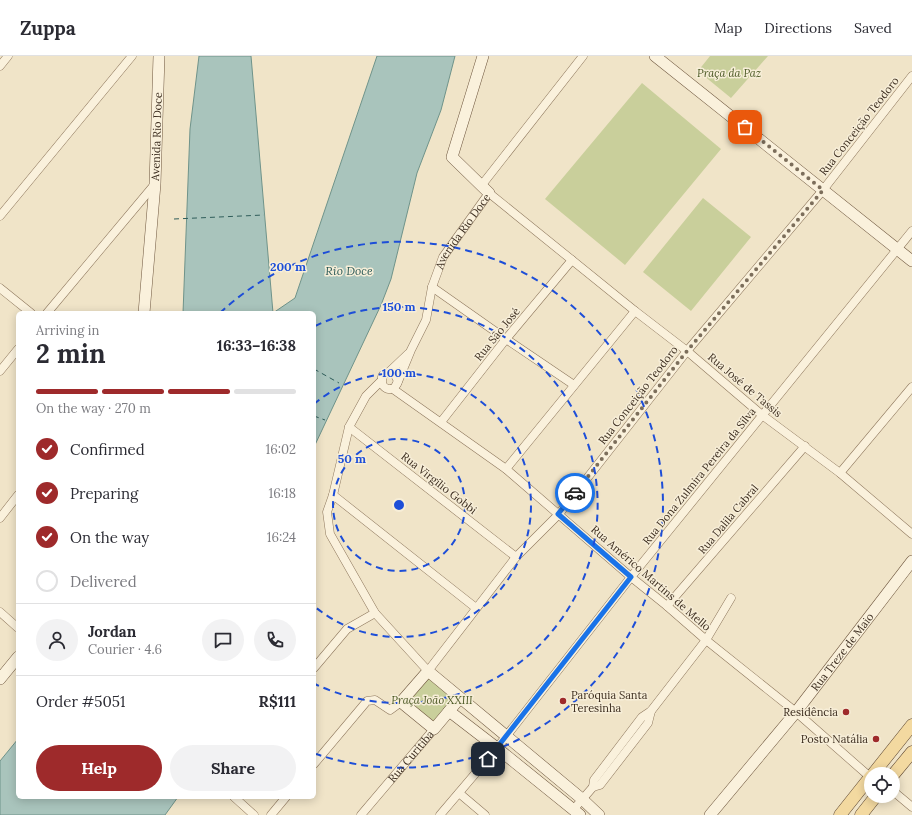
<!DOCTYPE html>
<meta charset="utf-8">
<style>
:root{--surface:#fff;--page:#f2f2f3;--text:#2b2b33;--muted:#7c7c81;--line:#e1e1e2;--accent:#9e2a2b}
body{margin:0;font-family:Lora,serif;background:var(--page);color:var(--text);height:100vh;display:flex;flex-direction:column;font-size:15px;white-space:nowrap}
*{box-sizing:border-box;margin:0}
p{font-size:13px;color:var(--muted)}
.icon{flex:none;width:22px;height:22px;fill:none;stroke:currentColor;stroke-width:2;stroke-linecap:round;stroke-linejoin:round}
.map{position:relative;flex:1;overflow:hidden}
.sheet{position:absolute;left:16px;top:255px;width:300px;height:488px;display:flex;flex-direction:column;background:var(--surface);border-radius:6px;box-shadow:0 2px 10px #0003}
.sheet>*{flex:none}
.buttons{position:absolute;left:864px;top:711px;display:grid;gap:8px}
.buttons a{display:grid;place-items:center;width:36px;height:36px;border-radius:50%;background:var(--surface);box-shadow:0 2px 10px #0003;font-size:20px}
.pin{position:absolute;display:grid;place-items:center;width:34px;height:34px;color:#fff;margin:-17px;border-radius:8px;box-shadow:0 2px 6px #0006}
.courier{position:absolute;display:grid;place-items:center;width:40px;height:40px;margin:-20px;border:3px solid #1a73e8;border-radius:50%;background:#fff;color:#222;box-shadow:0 1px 5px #0007}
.overview em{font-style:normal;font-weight:800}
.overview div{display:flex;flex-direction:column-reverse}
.overview{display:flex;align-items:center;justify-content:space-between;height:68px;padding:0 20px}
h1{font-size:26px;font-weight:800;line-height:30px}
.bar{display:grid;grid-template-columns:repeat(4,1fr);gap:6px 4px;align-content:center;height:48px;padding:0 20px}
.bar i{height:5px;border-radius:3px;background:var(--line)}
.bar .on{background:var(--accent)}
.bar p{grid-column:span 4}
.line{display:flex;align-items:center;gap:10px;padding:0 20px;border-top:1px solid var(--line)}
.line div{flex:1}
.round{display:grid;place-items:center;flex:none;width:42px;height:42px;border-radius:21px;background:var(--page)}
ol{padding:0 20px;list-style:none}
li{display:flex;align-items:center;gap:12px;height:44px}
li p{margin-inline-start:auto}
li .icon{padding:4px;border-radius:50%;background:var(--accent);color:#fff;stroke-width:4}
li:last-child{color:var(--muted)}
li i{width:22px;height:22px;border:2px solid var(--line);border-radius:50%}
.button{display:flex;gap:8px;margin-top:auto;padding:8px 20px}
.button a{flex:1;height:46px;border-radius:24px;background:var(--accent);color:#fff;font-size:16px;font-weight:800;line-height:46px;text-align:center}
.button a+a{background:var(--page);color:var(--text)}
header{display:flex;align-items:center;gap:24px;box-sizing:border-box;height:56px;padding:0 20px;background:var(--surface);border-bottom:1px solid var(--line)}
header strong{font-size:19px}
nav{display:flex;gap:22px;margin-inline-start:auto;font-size:14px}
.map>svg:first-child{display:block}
.green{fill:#c9cf9b}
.water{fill:#a9c4bc;stroke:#6f938a}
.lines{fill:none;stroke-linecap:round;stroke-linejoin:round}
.ferry{stroke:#2f5d5a;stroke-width:1;stroke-dasharray:5 4;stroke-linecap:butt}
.street-casing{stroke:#8d765c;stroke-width:9}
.secondary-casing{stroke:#6f573f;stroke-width:12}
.primary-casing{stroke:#5b4430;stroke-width:13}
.street{stroke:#faf1dc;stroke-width:8}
.secondary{stroke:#faf1dc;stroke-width:11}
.primary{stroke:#f3d9a0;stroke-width:12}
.done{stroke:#7c6e5b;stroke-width:4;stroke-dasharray:0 7.2}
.route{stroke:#1a73e8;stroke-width:5}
.ring{fill:none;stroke:#1d4ed8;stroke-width:2;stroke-dasharray:7 5}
.poi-dot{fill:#9e2a2b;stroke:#f7eed8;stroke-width:1.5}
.labels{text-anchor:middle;stroke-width:3;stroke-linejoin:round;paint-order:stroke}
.park-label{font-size:11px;font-style:italic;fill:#4d5a26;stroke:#f7eed8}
.street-label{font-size:11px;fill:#3d2e20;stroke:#f7eed8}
.poi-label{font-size:11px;fill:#3d2e20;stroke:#f7eed8;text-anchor:end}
.water-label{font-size:12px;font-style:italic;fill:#2f5d5a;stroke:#f7eed8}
.centre{fill:#1d4ed8;stroke:#f7eed8;stroke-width:2}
.ring-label{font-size:12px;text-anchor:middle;font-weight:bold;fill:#1d4ed8;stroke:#f7eed8;stroke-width:3;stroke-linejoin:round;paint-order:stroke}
</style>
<header>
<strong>Zuppa</strong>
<nav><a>Map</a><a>Directions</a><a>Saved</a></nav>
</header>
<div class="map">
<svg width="912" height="759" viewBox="0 0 912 759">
<rect width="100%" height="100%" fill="#f0e4c8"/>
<path class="green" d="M710,0h58l-37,42 -33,-27z
M642,27l79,66 -96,116 -80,-66z
M703,142l48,39 -60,74 -48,-39z
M430,620l25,22 -22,25 -25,-21z"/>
<path class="water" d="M199,0h52l22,257h-90l7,-184z
M377,0h78l-14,54 -24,63 -26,106 -10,26 -67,142v-134h-41l22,-15z
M18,683v58h160l-13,18h-165v-54z"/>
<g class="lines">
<path class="ferry" d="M174,163l90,-4
M314,313l25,14
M314,360l11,4"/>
<g class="street-casing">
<g id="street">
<path d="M0,10l8,-10"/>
<path d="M481,130l102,-130"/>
<path d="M0,160l132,-160"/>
<path d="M432,231l74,52 68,46"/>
<path d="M0,232l31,25"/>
<path d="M47,257l108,-129"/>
<path d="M0,315l18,-22"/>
<path d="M389,316l6,3 3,6 -3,6c-5,4 -10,2 -13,-3v-7l1,-2 6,-3 19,-18"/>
<path d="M381,325l-15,15 -17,31 -16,68 -6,17 3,22 45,79 53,58 88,-114 43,-43 128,-163 136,-161 89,-114"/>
<path id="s1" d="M397,328l14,-34 15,-30 6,-33 11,-30 46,-64 146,118 52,40 75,64 78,58 72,61"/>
<path d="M393,333l113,80 125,108 36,29 39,34 90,72 74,65"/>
<path d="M441,366l65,-83 66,-79"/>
<path d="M349,371l167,130"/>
<path d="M506,413l129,-158"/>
<path d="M840,417l72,-86"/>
<path d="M333,439l143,113"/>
<path d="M0,462l18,-23"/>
<path d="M667,550l138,-160"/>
<path d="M0,556l18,16"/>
<path d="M314,612l33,-39 28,-16"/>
<path d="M314,708l53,-63 8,-1 15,10 11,-8"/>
<path d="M593,731l1,-7 48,-63 9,-6 55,-71 25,-42"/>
<path d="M893,735l19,16"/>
<path d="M459,737l26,22"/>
<path d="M234,741l20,18"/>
<path d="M573,754l20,-23 7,-2 48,-62 3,-12"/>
<path d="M271,759l15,-18"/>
<path id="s2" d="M361,759l73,-86"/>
<path d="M440,759l57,-67 134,-171 281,-346"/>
</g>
</g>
<g class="secondary-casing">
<g id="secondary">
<path d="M483,0l-31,101 37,36"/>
<path d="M655,0l257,205"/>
<path id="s3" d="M144,257l11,-129 4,-128"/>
<path d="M0,623l18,-22"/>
<path d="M460,642l-26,31 -33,-27 27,-31 154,128 17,16"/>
<path d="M449,655l48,37 83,67"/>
<path id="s4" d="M710,759l86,-103 116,-151"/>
</g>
</g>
<g class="primary-casing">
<path id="primary" d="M873,718l39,-49
M893,719l19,-23
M840,759l31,-39
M861,759l15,-19"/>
</g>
<use href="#street" class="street"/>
<use href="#secondary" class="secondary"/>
<use href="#primary" class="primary"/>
</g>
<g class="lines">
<path class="done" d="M575,437l112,-142 136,-161 -78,-63"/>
<path class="route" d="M488,703l143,-182 -73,-63 17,-21"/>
</g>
<g class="ring">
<circle cx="399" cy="449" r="66"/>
<path d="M314 348A132 132 0 1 1 314 550"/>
<path d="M315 270A198 198 0 1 1 315 628"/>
<path d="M220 257A263 263 0 1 1 316 698"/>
</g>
<g class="poi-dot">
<circle cx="563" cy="645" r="4"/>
<circle cx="846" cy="656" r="4"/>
<circle cx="876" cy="683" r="4"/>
</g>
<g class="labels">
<g class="park-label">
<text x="729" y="21">Praça da Paz</text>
<text x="432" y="648">Praça João XXIII</text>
</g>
<g class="street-label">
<text transform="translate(859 70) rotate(-52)" y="4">Rua Conceição Teodoro</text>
<text dy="4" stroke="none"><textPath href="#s3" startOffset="177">Avenida Rio Doce</textPath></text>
<text dy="4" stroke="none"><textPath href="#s1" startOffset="168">Avenida Rio Doce</textPath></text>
<text transform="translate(497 278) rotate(-51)" y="4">Rua São José</text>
<text transform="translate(745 329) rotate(40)" y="4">Rua José de Tassis</text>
<text transform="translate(638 339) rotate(-52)" y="4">Rua Conceição Teodoro</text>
<text transform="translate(699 420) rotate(-51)" y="4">Rua Dona Zulmira Pereira da Silva</text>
<text transform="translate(439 427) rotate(38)" y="4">Rua Virgílio Gobbi</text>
<text transform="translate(728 463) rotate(-50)" y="4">Rua Dalila Cabral</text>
<text transform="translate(651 522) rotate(41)" y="4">Rua Américo Martins de Mello</text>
<text dy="4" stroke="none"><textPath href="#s4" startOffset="210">Rua Treze de Maio</textPath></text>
<text dy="4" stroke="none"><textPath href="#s2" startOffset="77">Rua Curitiba</textPath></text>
</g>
<g class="poi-label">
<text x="571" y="643" text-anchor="start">Paróquia Santa<tspan x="571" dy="13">Teresinha</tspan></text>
<text x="838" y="660">Residência</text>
<text x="868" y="687">Posto Natália</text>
</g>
<g class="water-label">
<text x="349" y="219">Rio Doce</text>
</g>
</g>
<circle cx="399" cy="449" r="6" class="centre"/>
<g class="ring-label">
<text x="288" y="215">200 m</text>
<text x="399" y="255">150 m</text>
<text x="399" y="321">100 m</text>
<text x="352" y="407">50 m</text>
</g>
</svg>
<div class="buttons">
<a><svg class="icon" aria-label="locate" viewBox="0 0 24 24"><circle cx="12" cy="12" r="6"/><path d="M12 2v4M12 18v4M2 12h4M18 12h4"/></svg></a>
</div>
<div class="pin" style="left:745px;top:71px;background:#ea580c"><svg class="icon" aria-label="bag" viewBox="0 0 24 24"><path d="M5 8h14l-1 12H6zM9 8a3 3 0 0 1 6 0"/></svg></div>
<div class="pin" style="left:488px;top:703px;background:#1f2937"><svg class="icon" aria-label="home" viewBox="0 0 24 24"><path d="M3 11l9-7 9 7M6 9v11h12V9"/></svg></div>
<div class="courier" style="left:575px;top:437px"><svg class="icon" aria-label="car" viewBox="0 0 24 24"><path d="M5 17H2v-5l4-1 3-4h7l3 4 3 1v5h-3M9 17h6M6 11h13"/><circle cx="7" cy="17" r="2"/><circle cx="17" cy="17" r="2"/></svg></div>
<section class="sheet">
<div class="overview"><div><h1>2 min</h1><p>Arriving in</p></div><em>16:33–16:38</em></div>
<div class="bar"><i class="on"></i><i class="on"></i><i class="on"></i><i></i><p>On the way · 270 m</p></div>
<ol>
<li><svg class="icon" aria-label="check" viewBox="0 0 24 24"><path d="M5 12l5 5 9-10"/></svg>Confirmed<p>16:02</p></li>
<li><svg class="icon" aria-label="check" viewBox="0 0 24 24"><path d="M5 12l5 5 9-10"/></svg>Preparing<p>16:18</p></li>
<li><svg class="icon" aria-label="check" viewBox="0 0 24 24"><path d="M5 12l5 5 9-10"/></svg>On the way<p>16:24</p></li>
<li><i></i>Delivered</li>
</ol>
<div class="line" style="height:72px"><a class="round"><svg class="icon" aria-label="person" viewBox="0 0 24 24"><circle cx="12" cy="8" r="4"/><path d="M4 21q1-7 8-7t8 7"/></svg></a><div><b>Jordan</b><p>Courier · 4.6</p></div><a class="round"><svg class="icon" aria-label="chat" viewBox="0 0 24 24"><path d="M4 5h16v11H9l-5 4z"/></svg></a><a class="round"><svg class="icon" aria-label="phone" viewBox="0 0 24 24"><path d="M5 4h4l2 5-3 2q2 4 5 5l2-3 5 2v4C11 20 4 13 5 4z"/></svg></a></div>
<div class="line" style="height:52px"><div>Order #5051</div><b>R$111</b></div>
<div class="button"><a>Help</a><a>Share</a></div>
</section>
</div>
